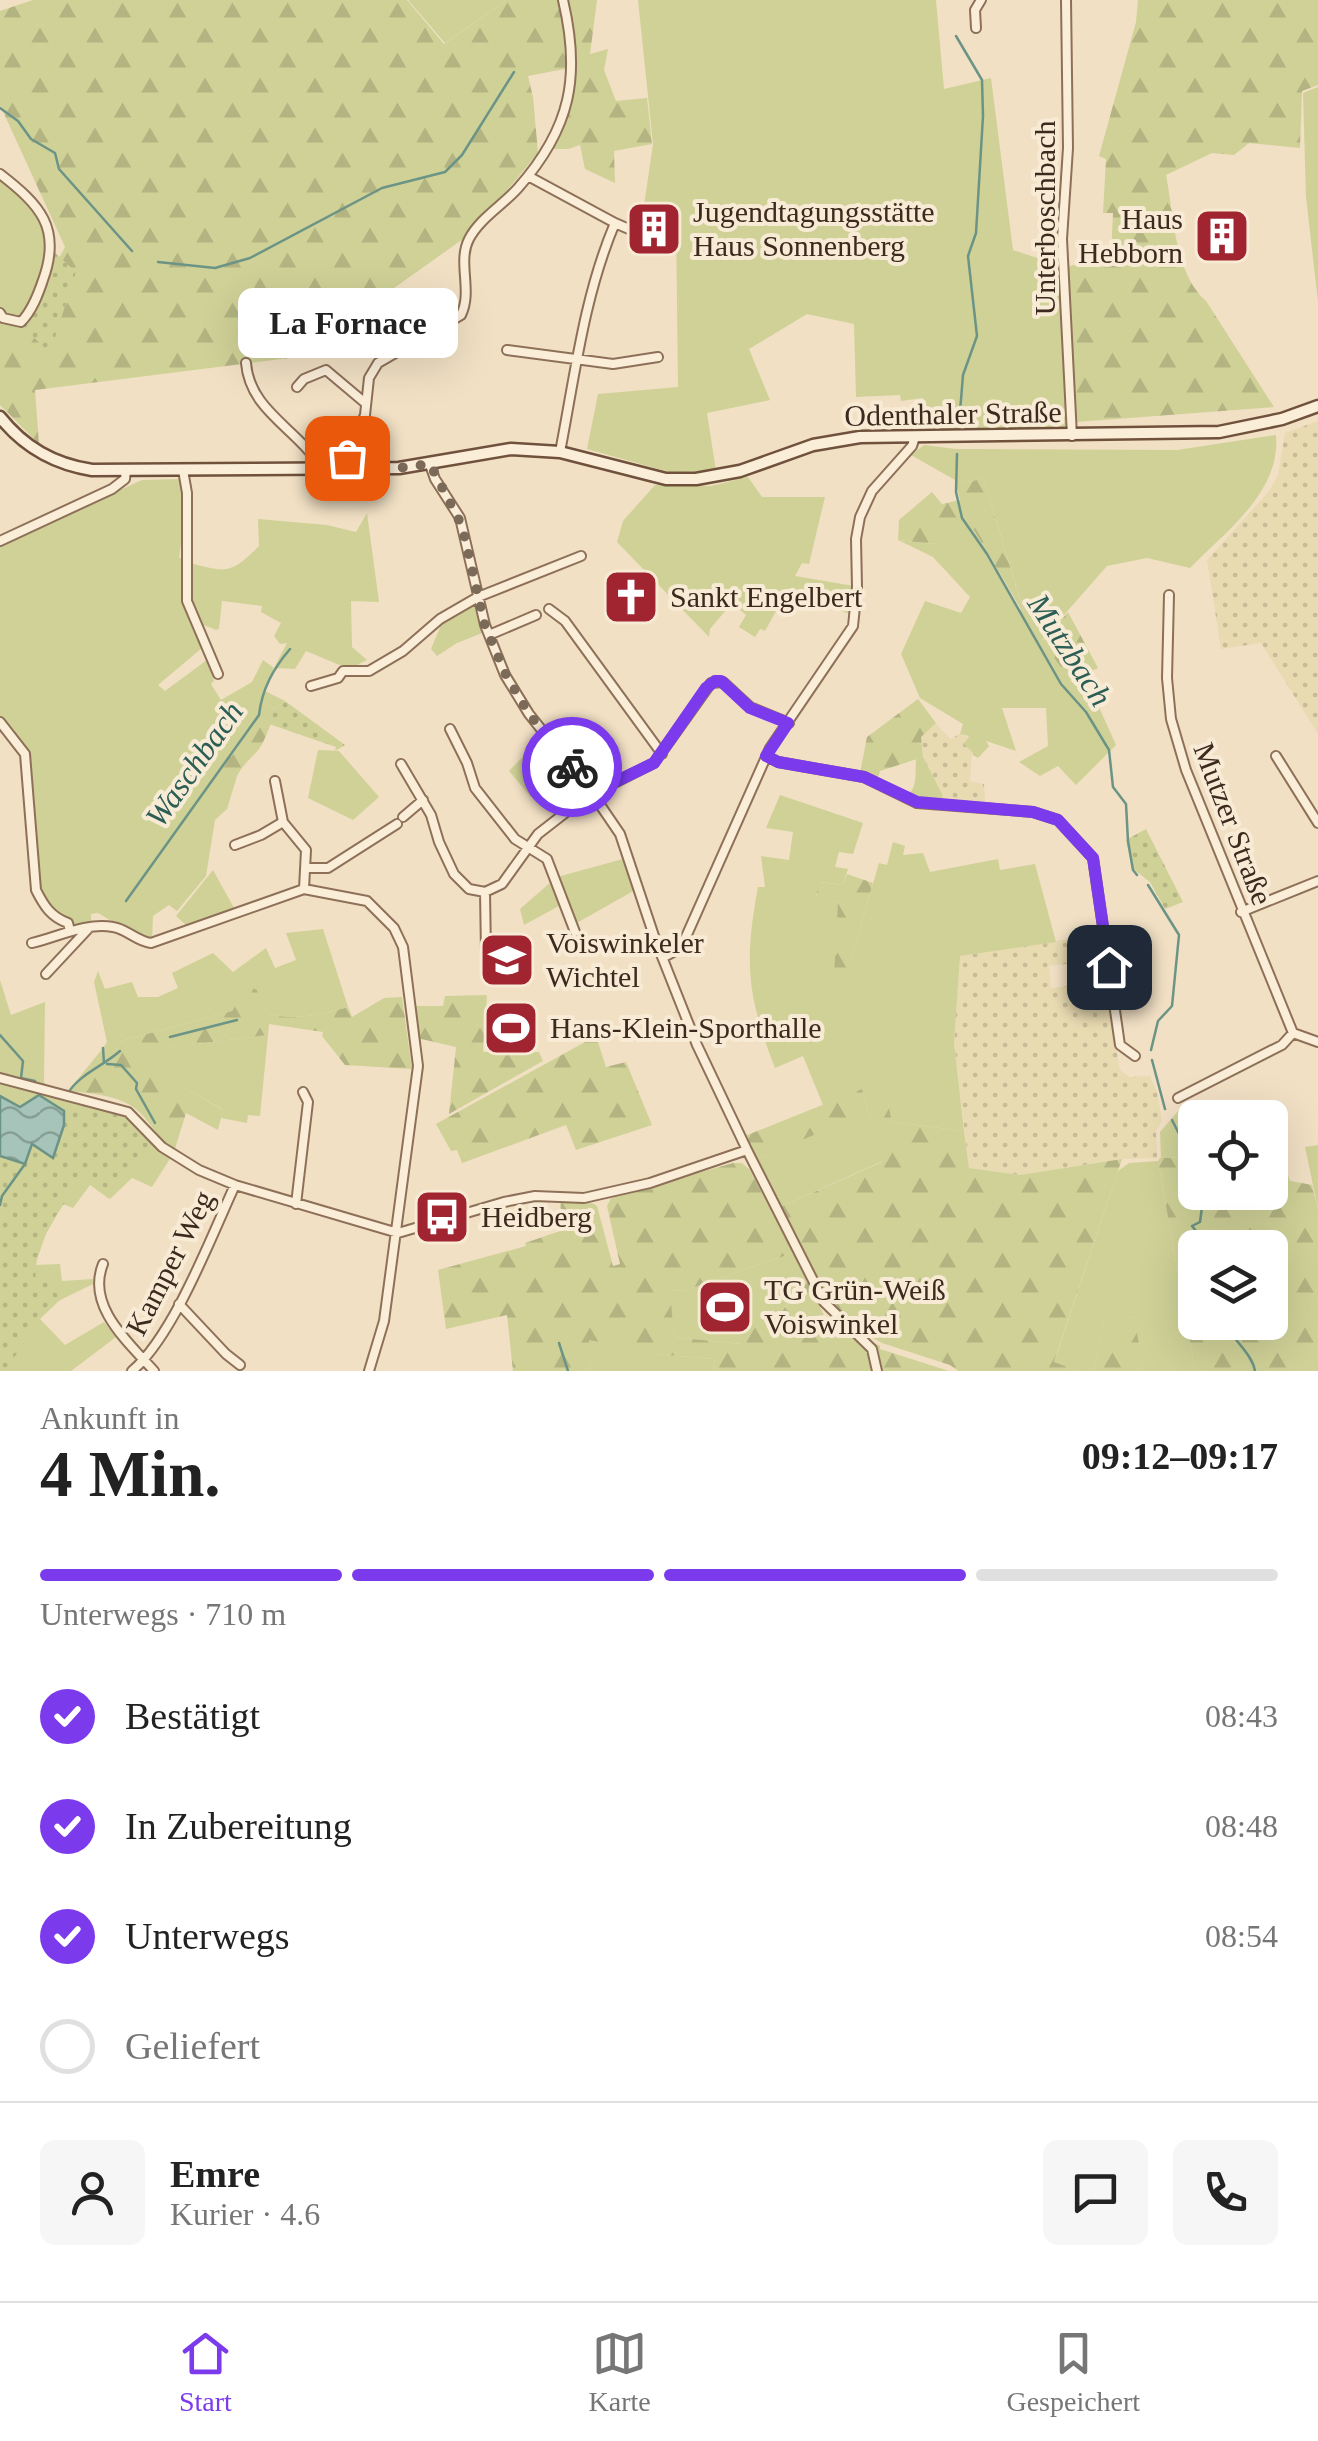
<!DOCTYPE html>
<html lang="de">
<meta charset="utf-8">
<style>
:root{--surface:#fff;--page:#f6f6f6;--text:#222;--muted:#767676;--line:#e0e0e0;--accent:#7c3aed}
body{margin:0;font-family:"Times New Roman",serif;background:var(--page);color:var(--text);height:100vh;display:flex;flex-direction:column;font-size:38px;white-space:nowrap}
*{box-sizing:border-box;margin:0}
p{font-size:32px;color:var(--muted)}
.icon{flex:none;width:55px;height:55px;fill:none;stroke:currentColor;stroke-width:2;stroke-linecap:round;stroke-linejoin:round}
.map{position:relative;height:1371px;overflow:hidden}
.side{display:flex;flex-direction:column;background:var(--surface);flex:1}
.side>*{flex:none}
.tools{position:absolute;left:1178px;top:1100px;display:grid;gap:20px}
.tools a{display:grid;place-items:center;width:110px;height:110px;border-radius:15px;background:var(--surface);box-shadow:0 10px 40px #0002;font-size:50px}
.pin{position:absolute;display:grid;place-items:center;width:85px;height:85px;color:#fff;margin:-42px;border-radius:20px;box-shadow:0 5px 15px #0006}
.courier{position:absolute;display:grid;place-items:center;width:100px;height:100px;margin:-50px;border:8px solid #7c3aed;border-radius:50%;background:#fff;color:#222;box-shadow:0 2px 12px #0007}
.bubble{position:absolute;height:70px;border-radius:15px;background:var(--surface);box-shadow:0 10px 40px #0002;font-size:32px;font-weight:700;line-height:70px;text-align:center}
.headline em{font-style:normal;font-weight:700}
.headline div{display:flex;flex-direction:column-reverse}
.headline{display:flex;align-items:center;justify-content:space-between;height:170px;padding:0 40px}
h1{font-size:65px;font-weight:700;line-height:75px}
.bar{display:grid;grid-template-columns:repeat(4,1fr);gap:15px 10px;align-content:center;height:120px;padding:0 40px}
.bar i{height:12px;border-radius:8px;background:var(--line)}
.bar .on{background:var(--accent)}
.bar p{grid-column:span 4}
.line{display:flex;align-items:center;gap:25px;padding:0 40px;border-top:2px solid var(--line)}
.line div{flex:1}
.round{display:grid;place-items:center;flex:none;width:105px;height:105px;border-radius:15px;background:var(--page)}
ol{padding:0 40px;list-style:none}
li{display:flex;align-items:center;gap:30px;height:110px}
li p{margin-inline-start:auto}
li .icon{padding:10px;border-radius:50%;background:var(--accent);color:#fff;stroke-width:4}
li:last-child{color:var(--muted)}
li i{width:55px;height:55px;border:5px solid var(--line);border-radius:50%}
.tabs{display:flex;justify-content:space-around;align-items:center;height:140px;border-top:2px solid var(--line);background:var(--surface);font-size:28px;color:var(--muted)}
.tabs a{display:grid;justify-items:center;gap:5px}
.tabs .on{color:var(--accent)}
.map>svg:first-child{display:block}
.farmland{fill:url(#farmland-dots)}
.grass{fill:#cfd197}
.forest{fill:url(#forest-firs);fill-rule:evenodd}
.park{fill:url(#park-dots)}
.water{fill:url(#water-waves);stroke:#6c9486;stroke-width:2.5}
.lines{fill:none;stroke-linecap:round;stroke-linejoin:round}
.stream{stroke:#6c9486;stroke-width:2.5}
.street-casing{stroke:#8e7059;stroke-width:12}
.secondary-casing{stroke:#70513c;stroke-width:15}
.street{stroke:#fbeed9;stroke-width:8}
.secondary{stroke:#fbeed9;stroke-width:10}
.done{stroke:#7c6a58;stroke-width:10;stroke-dasharray:0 18}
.route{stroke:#7c3aed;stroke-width:12}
.labels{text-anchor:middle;stroke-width:8;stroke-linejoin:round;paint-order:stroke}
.poi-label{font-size:30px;fill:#3d2a1e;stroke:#f8ebd5;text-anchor:start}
.street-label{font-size:30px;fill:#3d2a1e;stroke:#f8ebd5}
.water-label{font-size:32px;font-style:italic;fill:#2c5e56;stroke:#f8ebd5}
</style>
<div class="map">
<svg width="1318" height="1371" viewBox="0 0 1318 1371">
<defs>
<pattern id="farmland-dots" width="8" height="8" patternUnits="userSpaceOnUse" patternTransform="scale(2.5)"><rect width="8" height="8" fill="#e8dab1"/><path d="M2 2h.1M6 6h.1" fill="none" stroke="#c8bb98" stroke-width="1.8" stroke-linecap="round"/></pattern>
<pattern id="forest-firs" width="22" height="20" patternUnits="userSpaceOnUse" patternTransform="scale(2.5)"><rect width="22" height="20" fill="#cfd197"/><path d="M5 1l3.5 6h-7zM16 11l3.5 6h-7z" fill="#b3b482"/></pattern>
<pattern id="park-dots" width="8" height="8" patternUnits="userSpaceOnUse" patternTransform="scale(2.5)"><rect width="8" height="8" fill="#cfd197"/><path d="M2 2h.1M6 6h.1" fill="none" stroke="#b3b482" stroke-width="1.8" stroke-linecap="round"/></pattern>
<pattern id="water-waves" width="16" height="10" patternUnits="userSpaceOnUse" patternTransform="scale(2.5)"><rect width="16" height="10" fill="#a6c4b9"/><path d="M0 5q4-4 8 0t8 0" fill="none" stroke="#889f96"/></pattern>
</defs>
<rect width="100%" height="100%" fill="#f1e0c4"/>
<path class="farmland" d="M1318,421v313l-57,-91 -40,6 -14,-89 63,-70 8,-15 7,-42z
M936,723l14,16 10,-5 29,12 -11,12 -6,-4 -2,27 14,3 1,19 -42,-3 -20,-43 -2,-20z
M1102,934l4,25 -57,7 2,22 58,-6 3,22 -3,2 11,64 9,7 21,-1 7,16 5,29 -6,10 1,27 -35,1 -102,16 -51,-7 -15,-125 6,-87z"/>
<path class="grass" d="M408,0h99l-62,43z
M638,0h298l8,89 47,-11 22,172 52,17 6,166 -141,-5 -7,-30 -22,3 -1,-6 -44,2 -2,-73 -47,-10 -58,35 21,51 -63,13 9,58 -47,1 -82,-23 11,-55 80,-7 -2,-169 -33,-6 10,-68z
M1318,87v215l-12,-105 -3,-104z
M0,174l41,39 10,37 -24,66 -15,5 -12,-8z
M1276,435c5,57 -50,96 -86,133l-43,-10 -40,8 -65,74 36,37 -8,4 23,13 23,51 -40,40 -18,-19 -18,10 -21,-14 29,-16 -2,-38h-44l14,43 -30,-10 3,5 -11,12 -14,-14 5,-8 -9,-2 3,-10 -43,-26 -19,-44 24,-53 36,12 9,-16 -37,-40 -35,-17 35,4 40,-17 45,81 6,4 -41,-135 -12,5 -8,-2 -7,-11 -1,11 -44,-25 13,-10 32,4 221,1z
M748,477l14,20h63l-16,67 -7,-1 -7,13 59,10 -4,28 -63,-23 -22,40 -5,-2 -5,8 -16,-10 7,-12 -14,-12 -22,26 -1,8 -92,-95 6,-21 32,-36 56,1z
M182,479l5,63 -6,1 -2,15 7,1c-4,37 2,55 16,89l-44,37 7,6 42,-31 7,21 -3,3 10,16 31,-18 11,-22 11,8 13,-25 -7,1 -6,-8 7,-13 -20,-11 1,-6 -40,-5 -3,28 -3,1 -17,-7 -10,-22v-38c38,9 41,12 70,-17l-1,-27 69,6 29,7 11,-19 12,89 -28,-1 1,46 15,13 -18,9 -43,-18 -11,18 -21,-1 -9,23 20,10 -10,8 -14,-8 -2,14 -29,42 -17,-13 -18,14 42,18 -10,33 -12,11 -9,56 -29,35 -8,-6 -16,11 -1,23 -9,1 -45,-27 -7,1v12l-19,1 -25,-21 -7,-13 -14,-144 -26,-31v-173l142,-65z
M474,605l8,28 -25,10 -20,13 -6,-7 13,-31z
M541,738l21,26 -31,33 -22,-26z
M318,750l21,1 40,46 -26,23 -45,-22z
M923,757l19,37 1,6 -36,-4c11,-9 8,-24 9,-37z
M780,795l83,28 -10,31 -14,-2 -4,15 13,2 -5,16 -23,-3 -4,15 22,5 7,78 34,-117 8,2 6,-23 12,4 -2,9 20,-2 7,19 68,-13 2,11 35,-6 21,78 -96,14 -6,87 10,88 -72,-9 -4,-18 -19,8 14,49 -103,46 -24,-48 112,-48 -6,-22 -39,16 -20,-49 -28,12c-28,-72 -31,-106 -17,-181h7l-4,-31 28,4 4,-28 -27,-4z
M623,859l12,31 -60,34 -18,-47z
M213,870l21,38 -47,18 -11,-10z
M552,881l7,25 -35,19 -4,-16z
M323,929l25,78c-20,6 -73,20 -86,-1 -3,-4 -3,-10 -5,-15l-25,20 -111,30 -15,24 -3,-17 4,-6 -13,-60 4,-11 7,18 27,-7 6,15h20l20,-9 -6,-15 41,-20 20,19 33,-24 9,20 21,-8 -10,-27z
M0,980l11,35 34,-13 -1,80 4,5 -48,-13z
M268,1035l-8,81 -12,-1 -1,8 -26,-5 1,-9 -99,-56z
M0,1080l116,27 55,50 -19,30 -20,-9 -22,21 -20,-14 -17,23 -10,-4 -17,30 -11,31 25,-1 2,17 31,-2v5l-41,20 -12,15 25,26 39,-23 12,15 -45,34h-71v-215l25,8 -5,-57 -20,-11z
M1192,1102l8,15 -5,1v41l-6,-2 -28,1 -1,-26 18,-21z
M1270,1123l20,58 -20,-4z
M1318,1145v64l-13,-62z
M1158,1161l37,210h-51l-11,-54 -29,3 -10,51h-16l-24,-8 64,-192 11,-8z
M793,1253l14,27 -36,44 -25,-2 -4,22 -68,-7 -5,-46 17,-1z
M588,1339l77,16 50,4 -2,12h-122z"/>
<path class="forest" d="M33,0h374l37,44 63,-44h53l10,68 -42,8 5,21 5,56 -57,69 -18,17 -166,118 -262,33 4,54 -39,-39v-81l26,-5 39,-72 -65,-142v-94z
M565,0h32l-7,54 18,-5 -4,21 12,31 31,-3 5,46 -38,7 1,32 -30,-14 -5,-24 -12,4h-21c33,-53 33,-89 18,-149z
M1138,0h180v85l-16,6 -2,57 -51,-5 -15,12 -22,-2 -46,22c8,40 8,98 40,126l68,106 -198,15 -9,-155 44,-13 2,-41h-10l3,-54 -7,-3 37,-134z
M956,466l7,14 8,2 12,-5 42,139 -52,-88 -40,16 -35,-4 1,-20 33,-28 10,12 18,-4 -5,-20z
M1068,612l30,56 -20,9 -11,-13 -6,3 -19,-26z
M918,699l18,24 -15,14 2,20 -43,14 -2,6 -18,-4 7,-36z
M261,701l14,8c-3,12 -9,30 -16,40 -8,10 -16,15 -22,27l-16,-6 -3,3 -23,-15 18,-14 18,13 28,-42z
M847,874l26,9 -28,98 -11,-5 4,-74 -22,-4 3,-16 24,3z
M248,986l9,4c2,6 3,12 5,16 13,21 66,7 86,1l4,10 32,-19 18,-1 10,72 -67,-4 -23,-29 1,-4 -54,-8 -1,11 -143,18 98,57 -5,20 -32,-17 -12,39c-15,-12 -23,-30 -37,-42 -18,-15 -47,-17 -69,-19l35,-43 3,16 15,-23 111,-30z
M487,995l-4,57h56l4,9 -94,53 7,-67 -39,-9 -5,-32h31l2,-10z
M596,1036l10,31 20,-5 26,63 -76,25 -10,-25 -104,38 -5,-13 -6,1 -15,-27z
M862,1089l6,22 20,-8 4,19 72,9 5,37 51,7 102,-16 -68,203 24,9h-120l-8,-6 -68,-22 -47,-26 -55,-110 102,-45 -13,-50 -113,47 -11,-23z
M1189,1157l6,2v33h75v-15l42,8 6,24v162h-123l-37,-210 2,-3zM1195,1248h75v74h-75z
M733,1163h9l8,7 43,83 -107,37 -16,1 4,46 67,7 5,-22 41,3 41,-7 52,28v3l69,22h-236l2,-12 -50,-4 -76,-15 2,31h-78l-6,-56 -61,14 -8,-59 88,-24 -1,-3 38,-13 -3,-28 32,1 5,3 16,60 7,-2 -13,-58 4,-8z
M807,1280l17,35 -50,6z
M1134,1317l10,54h-50l10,-52z"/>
<path class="park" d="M53,251l23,21 -26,81 -28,-27 24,-42z
M285,701l60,44 -10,6 1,-4 -67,-23 6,-15z
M1146,829l37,73 -18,7 -15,-27 -18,-14 -6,-28z
M74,1099l59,16 25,32 -50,51 -24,-18c-25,27 -52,64 -48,103l11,-1 14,17 -21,20 -35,52h-5v-214l25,7 8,-20 20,13 16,-56z"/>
<path class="water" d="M39,1095l25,16v14l-11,33 -21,-14 -7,20 -25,-8v-60l20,11z"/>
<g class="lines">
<path class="stream" d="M956,36l26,44 1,36 -7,117 -8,23 9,80 -14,39 -4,49
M0,108l18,13 13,18 24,14 4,16 73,82
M158,262l57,6 35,-10 132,-70 63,-16 17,-17 52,-83
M957,454l-1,38 6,26 25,36 74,130 25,28 23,38 4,37 13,17 2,37 5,29 4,5
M1148,885l31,50 -7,71 -14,15 -7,29
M126,901l133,-186c3,-26 14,-46 31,-66
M0,1035l23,26 -2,17 14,3
M170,1037l67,-17
M103,1048l1,15
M1152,1060l13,49
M107,1064l14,1 16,18 -1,6 19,34
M68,1093c12,-19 35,-27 52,-42
M1172,1120l23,45
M0,1205l2,-9 23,-32
M1199,1248l1,-12 -8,-10 8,-4 4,-30
M1225,1322c7,18 27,31 30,49
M559,1343l9,28"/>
<g class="street-casing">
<path id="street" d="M1066,0l2,148 -6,91 10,197
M976,28l-1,-18 6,-10
M0,174c40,31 62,54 43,106 -5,15 -11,31 -22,42l-18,-4 -3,-5
M528,176l87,47
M507,350l106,14 45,-7
M246,363c4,49 53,66 74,104
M297,387l7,-8 22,-9 38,32
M560,452c15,-77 24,-156 55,-229l23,10
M430,465l5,14 25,39 25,107 20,50 24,39 63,79 28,41 35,105 42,106 50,105 77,152 48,47 5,22
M342,468l23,-53 4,-37 9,-15 83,-48c12,-24 -4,-53 8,-76 11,-21 34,-34 49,-51 53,-60 63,-112 45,-188
M183,470l4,23v108l31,73
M0,541l112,-52 13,-10 1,-8
M1169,595l-2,83 4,41 15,51 107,263 25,9
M549,609l16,12 97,133
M489,635l47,-20
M311,686l27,-8 5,-7h26l34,-20 37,-32 38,-22 103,-41
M0,722l25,32 11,136c8,16 15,27 32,33l2,8
M450,729l17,34 8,25 40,51 32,20 28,73
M767,756l11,6 86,15 53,26 116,9 25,8 35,38 27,187 15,11
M1276,756l42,67
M401,764l30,51 8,27 15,32 15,15 16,3 17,-8 36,-50 45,-35 71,-36 57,-80 12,-1 27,25 39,16
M275,781l8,41 23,28 -2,39
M403,817l20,-17
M235,845l26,-10 22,-13
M307,868h21l69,-44
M485,892l1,61
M1241,912l77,-31
M32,943c26,-6 54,-21 81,-16 14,2 23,14 38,16l153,-54 63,12 27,27 9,19 15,119 -34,255 -15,50
M664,957l17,-9 89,-200 83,-122 4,-39 -1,-48 4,-22 12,-26 40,-45 3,-9
M46,974l42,-45
M0,1078l128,34 34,35 37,23 36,15 163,48 106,-31 31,-6 49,2 66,-15 97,-33
M1178,1098l104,-53 11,-12
M296,1204l12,-102 -5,-10
M103,1264c-17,42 25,78 51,107
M179,1304l47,50 14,11
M132,1371c42,-36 79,-134 103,-186"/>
</g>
<g class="secondary-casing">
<path id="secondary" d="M0,417c24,30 53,47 92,53l307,-2 112,-19 49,3 106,27h30l44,-8 73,-26 47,-8 359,-5 63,-13 36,-13"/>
</g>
<use href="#street" class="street"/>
<use href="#secondary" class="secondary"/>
</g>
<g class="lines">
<path class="done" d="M347,458l-5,10h56l32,-4 32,62 23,100 21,49 23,39 43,53"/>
<path class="route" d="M572,767l20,26 62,-30 52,-75 9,-7h6l29,27 38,15 -22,33 12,6 86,15 53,25 116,10 25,8 35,38 16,109"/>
</g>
<defs>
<g id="building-square" transform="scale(2.875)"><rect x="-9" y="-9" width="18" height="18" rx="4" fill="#a12431" stroke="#f8ebd5"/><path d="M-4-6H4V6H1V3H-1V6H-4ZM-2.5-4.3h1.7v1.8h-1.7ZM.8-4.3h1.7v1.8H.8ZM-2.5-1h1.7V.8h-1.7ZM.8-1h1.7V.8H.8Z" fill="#fff"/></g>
<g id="church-square" transform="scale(2.875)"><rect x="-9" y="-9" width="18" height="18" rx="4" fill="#a12431" stroke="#f8ebd5"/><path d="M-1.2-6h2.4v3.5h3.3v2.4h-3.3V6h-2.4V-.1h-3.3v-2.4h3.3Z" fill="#fff"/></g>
<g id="school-square" transform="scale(2.875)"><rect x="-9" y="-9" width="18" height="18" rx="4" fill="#a12431" stroke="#f8ebd5"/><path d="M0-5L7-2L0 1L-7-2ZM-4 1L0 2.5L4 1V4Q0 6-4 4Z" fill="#fff"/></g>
<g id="stadium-square" transform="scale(2.875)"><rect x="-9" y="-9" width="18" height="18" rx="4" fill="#a12431" stroke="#f8ebd5"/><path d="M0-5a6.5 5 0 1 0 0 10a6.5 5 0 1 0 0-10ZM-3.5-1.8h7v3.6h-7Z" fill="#fff"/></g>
<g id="bus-square" transform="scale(2.875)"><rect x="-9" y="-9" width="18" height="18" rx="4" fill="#a12431" stroke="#f8ebd5"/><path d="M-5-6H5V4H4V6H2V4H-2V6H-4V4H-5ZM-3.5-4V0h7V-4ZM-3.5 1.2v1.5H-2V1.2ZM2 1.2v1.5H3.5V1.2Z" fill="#fff"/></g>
</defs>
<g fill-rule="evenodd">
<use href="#building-square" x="654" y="229"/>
<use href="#building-square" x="1222" y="236"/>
<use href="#church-square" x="631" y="597"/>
<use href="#school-square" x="507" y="960"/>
<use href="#stadium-square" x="511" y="1028"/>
<use href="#bus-square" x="442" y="1217"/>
<use href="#stadium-square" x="725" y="1307"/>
</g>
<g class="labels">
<g class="poi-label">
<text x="693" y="222">Jugendtagungsstätte<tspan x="693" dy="34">Haus Sonnenberg</tspan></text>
<text x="1183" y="229" text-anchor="end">Haus<tspan x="1183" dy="34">Hebborn</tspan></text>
<text x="670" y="607">Sankt Engelbert</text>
<text x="546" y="953">Voiswinkeler<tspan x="546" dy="34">Wichtel</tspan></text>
<text x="550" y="1038">Hans-Klein-Sporthalle</text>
<text x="481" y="1227">Heidberg</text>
<text x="764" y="1300">TG Grün-Weiß<tspan x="764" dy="34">Voiswinkel</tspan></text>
</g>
<g class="street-label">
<text transform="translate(1045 218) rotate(-90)" y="10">Unterboschbach</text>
<text transform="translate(953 414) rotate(-1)" y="10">Odenthaler Straße</text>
<text transform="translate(1233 824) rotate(69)" y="10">Mutzer Straße</text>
<text transform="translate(170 1263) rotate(-63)" y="10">Kamper Weg</text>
</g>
<g class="water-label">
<text transform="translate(1070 650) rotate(57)" y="11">Mutzbach</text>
<text transform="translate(194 764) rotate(-55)" y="11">Waschbach</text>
</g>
</g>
</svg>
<div class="tools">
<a><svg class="icon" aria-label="locate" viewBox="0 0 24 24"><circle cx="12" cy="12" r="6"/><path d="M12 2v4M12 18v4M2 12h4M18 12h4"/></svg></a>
<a><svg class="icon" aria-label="layers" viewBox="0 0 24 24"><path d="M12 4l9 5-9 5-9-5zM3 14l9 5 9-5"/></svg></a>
</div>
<div class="pin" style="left:347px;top:458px;background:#ea580c"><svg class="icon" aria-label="bag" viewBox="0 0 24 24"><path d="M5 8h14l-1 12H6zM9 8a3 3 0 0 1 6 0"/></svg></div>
<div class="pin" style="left:1109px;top:967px;background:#1f2937"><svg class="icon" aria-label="home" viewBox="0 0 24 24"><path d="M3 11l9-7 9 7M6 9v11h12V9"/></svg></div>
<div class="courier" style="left:572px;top:767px"><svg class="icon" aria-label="bike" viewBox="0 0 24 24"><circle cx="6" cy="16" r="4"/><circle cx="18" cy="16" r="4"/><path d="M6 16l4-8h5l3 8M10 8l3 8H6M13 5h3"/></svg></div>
<div class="bubble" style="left:238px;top:288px;width:220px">La Fornace</div>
</div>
<section class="side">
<div class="headline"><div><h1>4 Min.</h1><p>Ankunft in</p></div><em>09:12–09:17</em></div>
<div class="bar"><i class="on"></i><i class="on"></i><i class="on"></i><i></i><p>Unterwegs · 710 m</p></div>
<ol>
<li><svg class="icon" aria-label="check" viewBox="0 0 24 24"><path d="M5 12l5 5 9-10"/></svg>Bestätigt<p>08:43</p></li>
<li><svg class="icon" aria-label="check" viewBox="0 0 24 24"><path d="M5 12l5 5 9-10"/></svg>In Zubereitung<p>08:48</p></li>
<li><svg class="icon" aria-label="check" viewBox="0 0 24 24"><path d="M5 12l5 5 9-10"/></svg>Unterwegs<p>08:54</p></li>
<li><i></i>Geliefert</li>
</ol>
<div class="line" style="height:180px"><a class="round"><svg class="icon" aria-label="person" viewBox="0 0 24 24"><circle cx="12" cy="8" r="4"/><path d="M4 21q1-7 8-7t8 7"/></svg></a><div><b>Emre</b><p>Kurier · 4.6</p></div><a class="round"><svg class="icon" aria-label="chat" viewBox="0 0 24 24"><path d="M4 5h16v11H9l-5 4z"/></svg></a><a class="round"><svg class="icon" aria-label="phone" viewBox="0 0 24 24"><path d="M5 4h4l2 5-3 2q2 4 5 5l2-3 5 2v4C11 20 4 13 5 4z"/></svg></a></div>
</section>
<nav class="tabs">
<a class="on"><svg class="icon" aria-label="home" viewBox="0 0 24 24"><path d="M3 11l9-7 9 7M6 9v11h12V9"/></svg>Start</a>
<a><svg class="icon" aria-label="map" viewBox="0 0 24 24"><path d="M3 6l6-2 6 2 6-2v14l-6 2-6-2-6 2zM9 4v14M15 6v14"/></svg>Karte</a>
<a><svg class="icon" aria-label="saved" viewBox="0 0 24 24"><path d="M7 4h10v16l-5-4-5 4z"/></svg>Gespeichert</a>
</nav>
